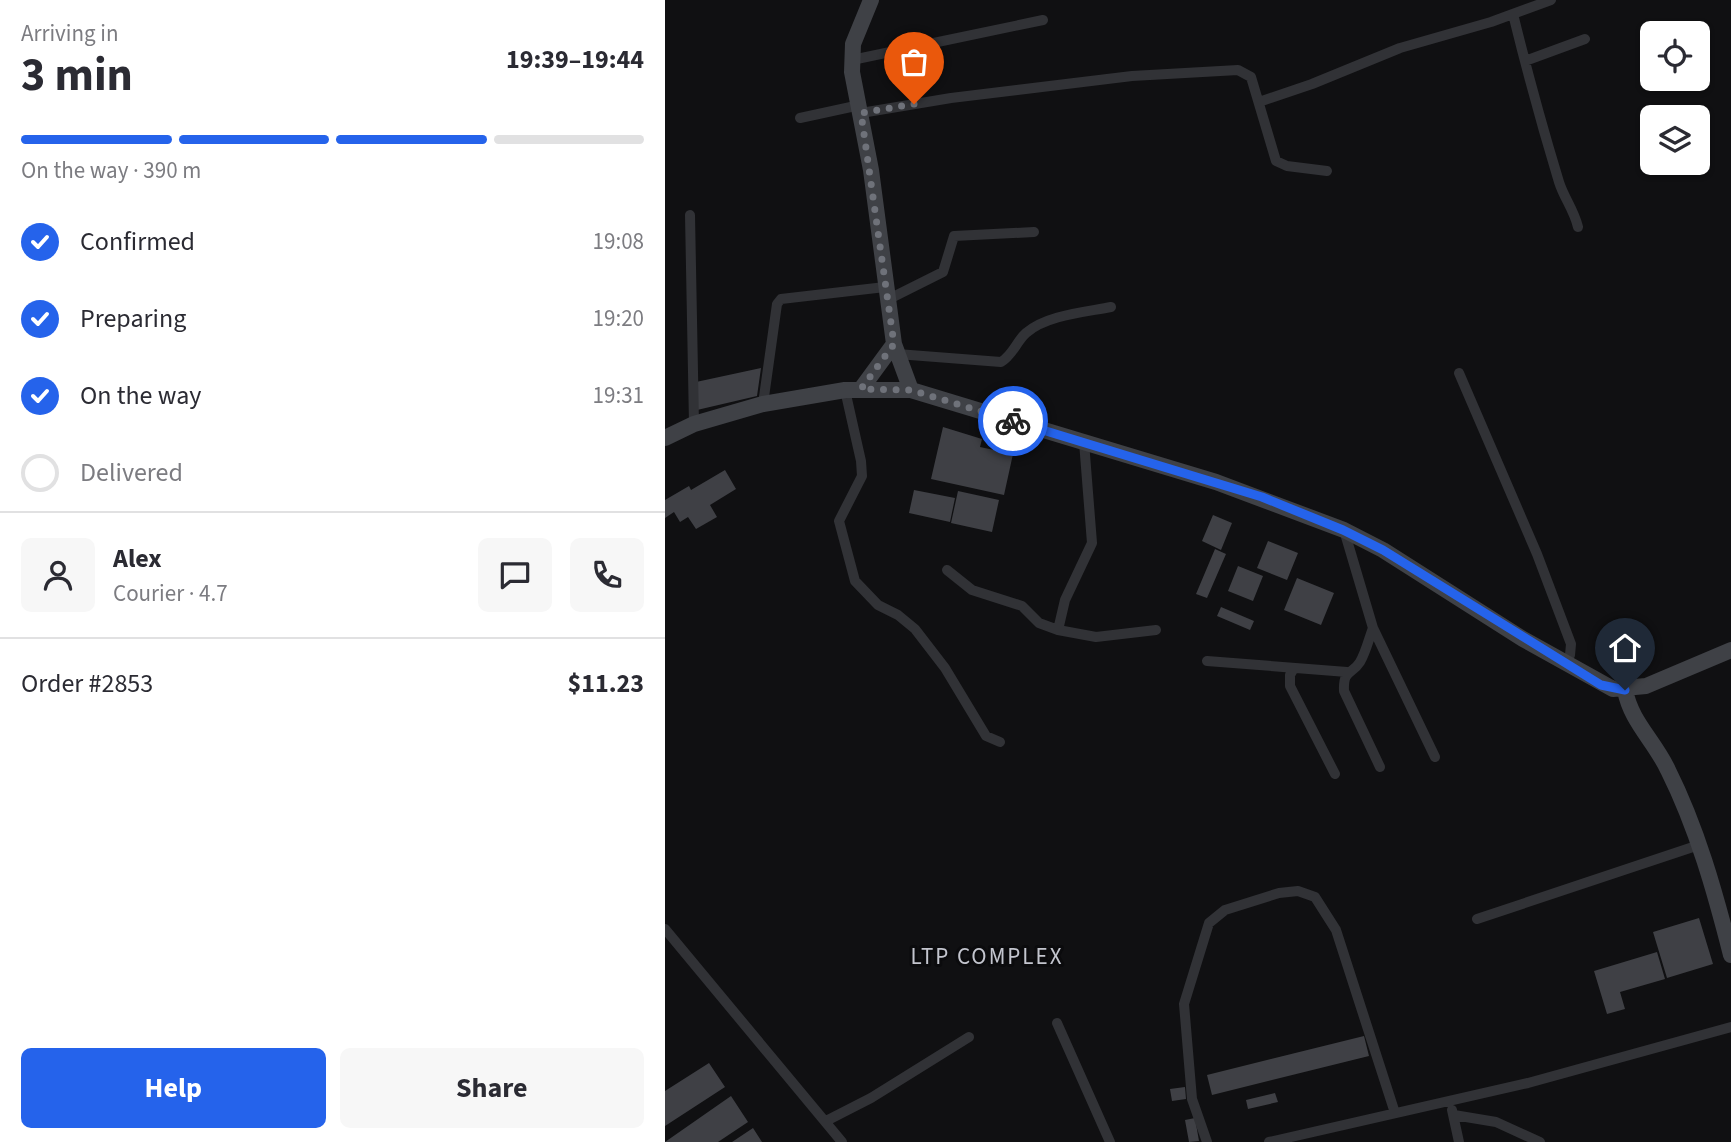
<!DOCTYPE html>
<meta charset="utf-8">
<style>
:root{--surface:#fff;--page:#f7f7f7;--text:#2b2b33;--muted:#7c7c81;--line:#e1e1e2;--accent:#2563eb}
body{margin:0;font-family:"Source Sans 3",sans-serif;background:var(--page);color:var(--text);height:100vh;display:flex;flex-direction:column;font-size:26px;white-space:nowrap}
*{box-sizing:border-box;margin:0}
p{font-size:23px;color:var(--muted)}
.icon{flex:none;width:38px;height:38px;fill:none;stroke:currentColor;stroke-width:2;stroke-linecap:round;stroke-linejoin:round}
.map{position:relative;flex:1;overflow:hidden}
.drawer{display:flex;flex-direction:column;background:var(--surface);width:665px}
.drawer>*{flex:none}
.controls{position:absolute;left:975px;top:21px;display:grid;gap:14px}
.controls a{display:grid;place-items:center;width:70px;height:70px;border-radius:10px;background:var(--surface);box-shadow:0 2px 5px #0004;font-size:35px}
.pin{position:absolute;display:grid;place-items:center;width:60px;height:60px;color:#fff;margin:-72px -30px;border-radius:50% 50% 50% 0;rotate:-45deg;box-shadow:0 0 7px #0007}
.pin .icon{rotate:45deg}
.courier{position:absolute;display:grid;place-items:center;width:70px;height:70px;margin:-35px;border:5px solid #2563eb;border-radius:50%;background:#fff;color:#222;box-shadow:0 2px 9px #0007}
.head em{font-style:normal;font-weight:700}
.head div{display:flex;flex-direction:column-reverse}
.head{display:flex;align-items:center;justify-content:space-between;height:119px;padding:0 21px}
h1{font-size:46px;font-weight:700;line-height:52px}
.bar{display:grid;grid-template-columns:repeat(4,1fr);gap:10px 7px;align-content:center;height:84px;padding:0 21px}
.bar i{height:9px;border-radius:5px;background:var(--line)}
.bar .active{background:var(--accent)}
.bar p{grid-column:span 4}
.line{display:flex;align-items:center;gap:18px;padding:0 21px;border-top:2px solid var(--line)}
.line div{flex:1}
.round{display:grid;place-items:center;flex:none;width:74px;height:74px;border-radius:10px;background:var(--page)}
ol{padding:0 21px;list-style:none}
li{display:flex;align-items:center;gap:21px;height:77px}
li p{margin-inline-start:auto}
li .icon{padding:7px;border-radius:50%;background:var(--accent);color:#fff;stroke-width:4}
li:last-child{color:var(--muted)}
li i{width:38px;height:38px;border:4px solid var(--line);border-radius:50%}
.primary-button{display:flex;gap:14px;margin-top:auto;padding:14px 21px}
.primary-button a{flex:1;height:80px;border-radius:10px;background:var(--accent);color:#fff;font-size:28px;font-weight:700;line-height:80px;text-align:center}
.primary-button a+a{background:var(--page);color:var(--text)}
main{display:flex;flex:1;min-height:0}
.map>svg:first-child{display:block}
.building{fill:#3f4045}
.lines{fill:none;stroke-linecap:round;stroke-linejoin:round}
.street{stroke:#313236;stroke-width:10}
.secondary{stroke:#3f4146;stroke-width:16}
.done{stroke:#6f727a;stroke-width:7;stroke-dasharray:0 12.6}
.route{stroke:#2563eb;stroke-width:9}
.labels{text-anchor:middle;stroke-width:6;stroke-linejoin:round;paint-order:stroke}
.neighbourhood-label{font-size:23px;letter-spacing:2px;fill:#c3c5ce;stroke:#0b0b0d}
</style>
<main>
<section class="drawer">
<div class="head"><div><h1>3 min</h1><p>Arriving in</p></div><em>19:39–19:44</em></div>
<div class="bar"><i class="active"></i><i class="active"></i><i class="active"></i><i></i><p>On the way · 390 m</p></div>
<ol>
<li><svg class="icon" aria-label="check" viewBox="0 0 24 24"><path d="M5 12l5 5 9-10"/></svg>Confirmed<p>19:08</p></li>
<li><svg class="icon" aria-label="check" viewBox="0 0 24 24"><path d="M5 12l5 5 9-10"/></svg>Preparing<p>19:20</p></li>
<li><svg class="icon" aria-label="check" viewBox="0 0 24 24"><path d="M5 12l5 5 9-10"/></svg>On the way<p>19:31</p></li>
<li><i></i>Delivered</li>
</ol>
<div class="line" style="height:126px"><a class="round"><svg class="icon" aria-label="person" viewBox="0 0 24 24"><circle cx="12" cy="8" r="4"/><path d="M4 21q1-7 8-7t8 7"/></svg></a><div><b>Alex</b><p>Courier · 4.7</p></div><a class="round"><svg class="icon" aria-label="chat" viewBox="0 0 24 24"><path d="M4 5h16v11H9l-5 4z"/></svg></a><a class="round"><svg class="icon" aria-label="phone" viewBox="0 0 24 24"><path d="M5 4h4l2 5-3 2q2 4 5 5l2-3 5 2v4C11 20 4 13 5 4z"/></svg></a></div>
<div class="line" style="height:91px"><div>Order #2853</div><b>$11.23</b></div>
<div class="primary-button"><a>Help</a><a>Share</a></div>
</section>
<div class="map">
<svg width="1066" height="1142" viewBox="0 0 1066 1142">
<rect width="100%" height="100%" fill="#101012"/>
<path class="building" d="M96,368l-4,28 -60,14 -1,-28z
M278,427l39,12 -2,8 33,7 -9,41 -73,-16z
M60,470l11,19 -26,16 7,12 -21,12 -8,-12 -8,5 -6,-10 -9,6v-18l24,-14 2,4z
M249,490l41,8 -5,24 -41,-9z
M293,491l41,9 -7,32 -41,-9z
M548,515l19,8 -11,27 -19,-9z
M603,541l30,12 -11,27 -30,-12z
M550,549l11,5 -19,44 -11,-4z
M573,566l25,10 -10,25 -25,-10z
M632,578l37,15 -13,32 -37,-15z
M556,607l33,14 -4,9 -33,-14z
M1034,918l14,46 -46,14 -14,-46z
M992,952l8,27 -45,13 5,17 -18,5 -13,-43z
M699,1036l5,20 -157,39 -5,-20z
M44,1063l16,24 -60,39v-35z
M520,1087l1,12 -14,2 -2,-12z
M610,1093l3,9 -30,7 -2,-9z
M66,1096l17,26 -30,20h-53z
M530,1118l4,23 -10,1 -4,-22z
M88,1128l9,14h-30z"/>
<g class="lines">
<path class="street" d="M848,14c14,57 29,112 46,168 5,16 15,28 19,45
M187,60l191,-40
M860,61l60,-22
M594,102l53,-18 88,-36 91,-26 60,-22
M196,113l90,-15 181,-22 106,-6 13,7 25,84 11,5 40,5
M135,118l60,-13
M25,215l4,209
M222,300l56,-28 11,-36 80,-4
M232,354l104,8c12,-7 15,-20 25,-29 20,-18 60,-21 85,-26
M794,373l78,181 34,90 -1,11 -5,7
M180,390l16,71 1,15 -23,45 16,60 23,24 20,10 17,14 30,39 41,68 14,6
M98,404l14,-100 4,-5 104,-12
M679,530l29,98 62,129
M282,570l25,20 50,16 17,17 19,7 38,7 60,-7
M708,628c-4,10 -7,24 -13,34 -8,13 -17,7 -16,29l36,76
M393,630l7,-30 27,-57 -8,-101
M542,661l140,11
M629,668l-4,7v11l45,88
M812,919l222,-74
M0,929l177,213
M392,1023l53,119
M787,1110l7,32
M789,1115l42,7 44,20
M161,1121l45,-23 98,-61
M542,1142l-15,-43 -8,-95 25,-81 16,-13 54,-17 19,-2 17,6 21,33 59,183
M604,1142l259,-59 203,-56"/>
<path class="secondary" d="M206,0l-18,44 -1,28 19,98 23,174 17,46
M196,389l33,-45
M0,438l29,-14 69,-20 82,-14h66l305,92 128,48 39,20 140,89 90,50 33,-3 85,-36
M960,690c6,32 29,50 43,80 29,58 47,122 63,185"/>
</g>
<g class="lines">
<path class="done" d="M249,104l-53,9 33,231 -33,45 50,1 102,31"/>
<path class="route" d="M348,421l249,76 81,33 40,20 218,135 24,5"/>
</g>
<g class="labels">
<g class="neighbourhood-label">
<text x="322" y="964">LTP COMPLEX</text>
</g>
</g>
</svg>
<div class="controls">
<a><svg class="icon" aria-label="locate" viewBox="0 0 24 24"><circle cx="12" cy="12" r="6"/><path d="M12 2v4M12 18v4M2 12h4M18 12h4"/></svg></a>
<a><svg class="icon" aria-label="layers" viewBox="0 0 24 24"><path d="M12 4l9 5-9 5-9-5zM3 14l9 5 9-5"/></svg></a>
</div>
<div class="pin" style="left:249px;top:104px;background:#ea580c"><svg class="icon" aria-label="bag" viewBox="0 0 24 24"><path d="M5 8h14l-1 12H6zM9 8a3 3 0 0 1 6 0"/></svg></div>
<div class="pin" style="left:960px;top:690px;background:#1f2937"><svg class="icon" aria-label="home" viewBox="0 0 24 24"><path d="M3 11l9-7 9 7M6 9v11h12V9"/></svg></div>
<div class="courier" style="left:348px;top:421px"><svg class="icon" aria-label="bike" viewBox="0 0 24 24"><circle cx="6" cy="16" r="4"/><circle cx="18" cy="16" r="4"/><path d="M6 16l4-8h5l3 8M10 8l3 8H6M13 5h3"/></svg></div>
</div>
</main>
